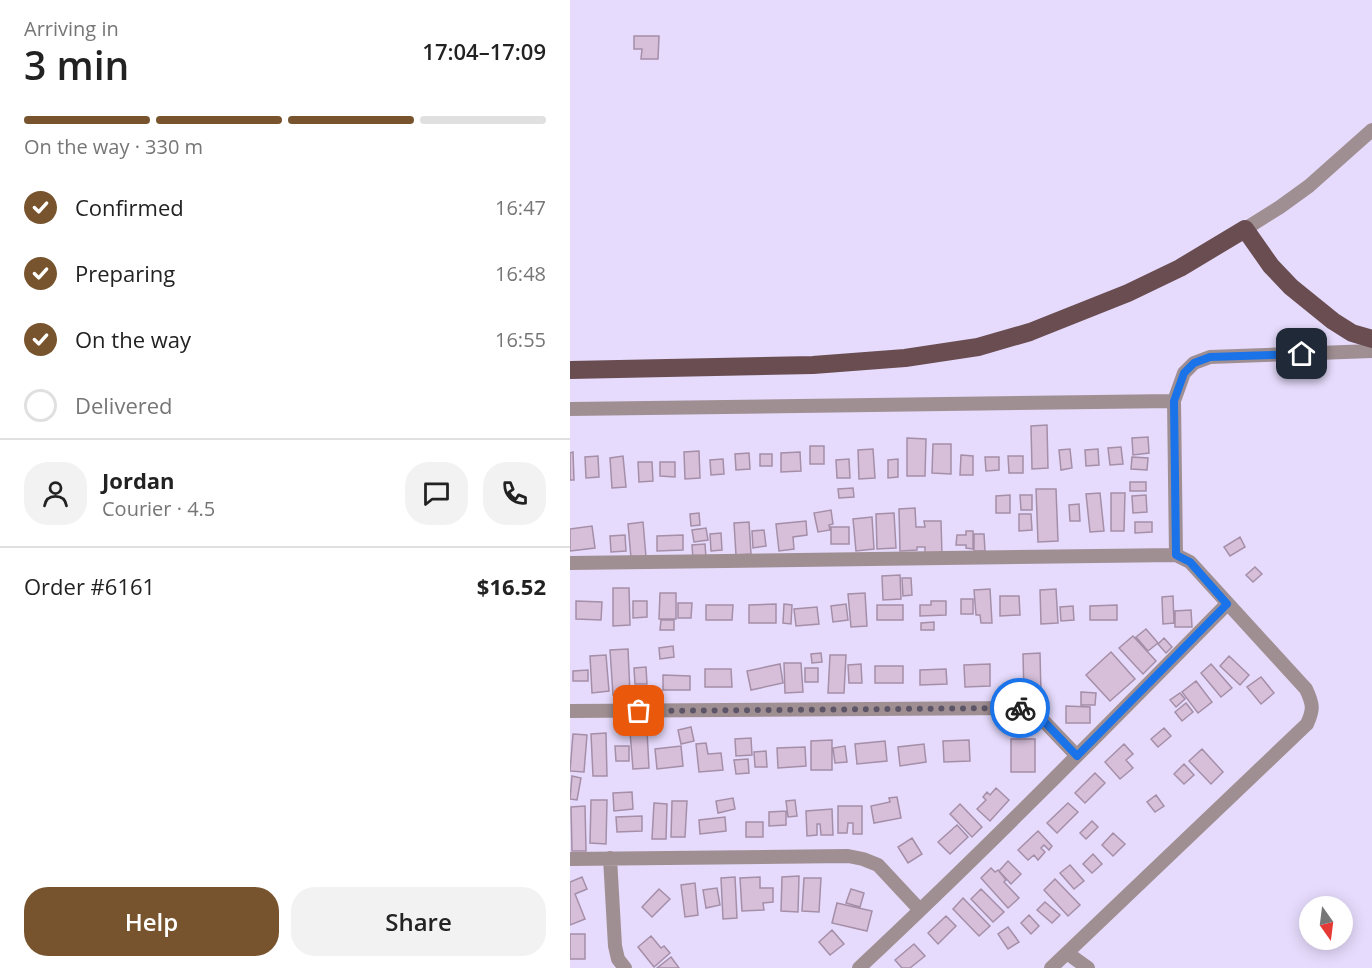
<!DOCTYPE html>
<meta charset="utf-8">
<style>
:root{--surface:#fff;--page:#f2f2f2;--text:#222;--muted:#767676;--line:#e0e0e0;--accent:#78542e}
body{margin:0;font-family:"Open Sans",sans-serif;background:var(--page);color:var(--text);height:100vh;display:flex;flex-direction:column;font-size:22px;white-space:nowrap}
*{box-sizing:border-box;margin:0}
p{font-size:20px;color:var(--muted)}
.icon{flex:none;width:33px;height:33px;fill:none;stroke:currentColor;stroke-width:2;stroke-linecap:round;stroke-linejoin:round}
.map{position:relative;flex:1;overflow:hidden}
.drawer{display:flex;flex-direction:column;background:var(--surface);width:570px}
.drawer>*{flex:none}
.needle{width:39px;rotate:166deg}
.tools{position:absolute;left:729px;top:896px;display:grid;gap:12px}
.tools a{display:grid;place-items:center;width:54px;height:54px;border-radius:50%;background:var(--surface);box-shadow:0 3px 15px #0003;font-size:30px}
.pin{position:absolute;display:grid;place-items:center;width:51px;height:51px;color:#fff;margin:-26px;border-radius:12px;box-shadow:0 3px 9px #0006}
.courier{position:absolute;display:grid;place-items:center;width:60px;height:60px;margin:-30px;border:4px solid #1a73e8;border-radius:50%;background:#fff;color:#222;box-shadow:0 2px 8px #0007}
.head em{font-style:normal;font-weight:600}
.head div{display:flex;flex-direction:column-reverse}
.head{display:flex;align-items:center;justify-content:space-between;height:102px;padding:0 24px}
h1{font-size:39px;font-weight:600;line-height:45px}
.bar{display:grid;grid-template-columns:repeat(4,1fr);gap:9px 6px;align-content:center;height:72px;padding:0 24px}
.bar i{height:8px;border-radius:4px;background:var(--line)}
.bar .selected{background:var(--accent)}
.bar p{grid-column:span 4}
.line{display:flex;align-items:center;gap:15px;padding:0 24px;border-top:2px solid var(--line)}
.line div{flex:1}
.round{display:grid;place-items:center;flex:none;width:63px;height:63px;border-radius:24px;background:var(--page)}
ol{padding:0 24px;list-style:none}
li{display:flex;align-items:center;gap:18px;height:66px}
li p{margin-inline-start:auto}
li .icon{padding:6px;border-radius:50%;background:var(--accent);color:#fff;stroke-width:4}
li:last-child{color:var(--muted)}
li i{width:33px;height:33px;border:3px solid var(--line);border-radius:50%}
.cta{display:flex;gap:12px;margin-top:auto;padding:12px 24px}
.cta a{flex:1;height:69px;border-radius:24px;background:var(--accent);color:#fff;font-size:24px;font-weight:600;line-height:69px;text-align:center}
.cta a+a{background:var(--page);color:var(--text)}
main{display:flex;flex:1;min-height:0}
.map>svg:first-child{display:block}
.building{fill:#d7bfda;stroke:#a58ea8;stroke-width:1.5}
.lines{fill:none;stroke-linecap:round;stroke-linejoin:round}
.minor{stroke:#a08f92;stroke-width:14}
.major{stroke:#694d51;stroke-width:18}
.done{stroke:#5c5568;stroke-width:6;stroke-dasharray:0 10.8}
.route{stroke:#1a73e8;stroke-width:8}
</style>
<main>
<section class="drawer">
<div class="head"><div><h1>3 min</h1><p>Arriving in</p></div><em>17:04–17:09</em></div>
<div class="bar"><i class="selected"></i><i class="selected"></i><i class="selected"></i><i></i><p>On the way · 330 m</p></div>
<ol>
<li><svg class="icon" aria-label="check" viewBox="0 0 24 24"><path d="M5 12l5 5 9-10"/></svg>Confirmed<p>16:47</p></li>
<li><svg class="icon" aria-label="check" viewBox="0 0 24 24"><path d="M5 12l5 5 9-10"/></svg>Preparing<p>16:48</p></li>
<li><svg class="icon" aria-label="check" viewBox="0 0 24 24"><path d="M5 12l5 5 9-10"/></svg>On the way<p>16:55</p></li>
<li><i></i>Delivered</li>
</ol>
<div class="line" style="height:108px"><a class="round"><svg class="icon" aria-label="person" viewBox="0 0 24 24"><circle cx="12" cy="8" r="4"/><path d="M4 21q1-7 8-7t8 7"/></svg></a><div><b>Jordan</b><p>Courier · 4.5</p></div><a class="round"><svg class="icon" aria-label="chat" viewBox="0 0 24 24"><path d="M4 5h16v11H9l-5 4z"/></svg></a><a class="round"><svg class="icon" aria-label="phone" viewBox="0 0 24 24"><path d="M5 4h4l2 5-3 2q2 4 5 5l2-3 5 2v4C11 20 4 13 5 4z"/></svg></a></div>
<div class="line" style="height:78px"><div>Order #6161</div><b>$16.52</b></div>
<div class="cta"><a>Help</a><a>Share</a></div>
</section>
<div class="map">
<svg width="802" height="968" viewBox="0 0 802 968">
<rect width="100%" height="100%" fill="#e6dbfc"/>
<path class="building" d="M64,36h25l-1,23h-17l1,-10h-8z
M477,425l1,43 -16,1 -1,-43z
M578,437l1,16 -16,2 -1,-17z
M337,438l19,1 -1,37h-18z
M363,444h18v30l-19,-1z
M240,446h14v18h-14z
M551,447l2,17 -13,1 -2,-17z
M303,449l2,29 -16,1 -1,-29z
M500,449l2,19 -11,2 -2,-20z
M528,449l1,16 -13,1 -1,-16z
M129,451l1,27 -15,1 -1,-27z
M3,452l1,28h-4v-27z
M230,452l1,19 -20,1v-19z
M179,453l1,16 -14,1 -1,-16z
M190,454h12v12h-12z
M391,455l12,1v19h-13z
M28,456l1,21 -13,1 -1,-21z
M53,456l3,31 -14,1 -2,-30z
M438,456h15v17h-14z
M415,457h14v13l-13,1z
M562,457l16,1 -1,12 -16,-1z
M153,459l1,15 -13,1 -1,-15z
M279,459l1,19h-13l-1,-18z
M328,459v18l-10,1v-18z
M68,462h14l1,19 -14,1z
M90,462h15v15l-15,-1z
M560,482h16v9h-16z
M283,488l1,9 -15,1 -1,-9z
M466,489h20l2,52 -20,1z
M530,493l4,38 -14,1 -4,-38z
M541,493h14l-1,38h-13z
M440,495v18h-14v-17z
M450,495h12v15h-11z
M576,495l1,17 -14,1 -1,-17z
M509,504l1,17h-10l-1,-16z
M345,508l1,19h9l-1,-6h17l1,34h-17v-8h-8v3l-17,1 -1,-42z
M261,510l2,14 -4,1 1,5 -12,2 -4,-19z
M129,513l1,12 -9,1 -1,-12z
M324,513l2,35 -19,1 -1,-35z
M449,514h12l1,16 -13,1z
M302,517l2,32 -18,2 -3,-32z
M236,521l1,14 -14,2 1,12 -15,2 -3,-27z
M73,522l3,35 -15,1 -3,-34z
M179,522l2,32 -15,1 -2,-32z
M565,522h17v10l-17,1z
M22,526l3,22 -25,3v-22z
M261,527h18v17h-18z
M136,528l2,12 -14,2 -2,-12z
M194,530l2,16 -13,2 -1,-17z
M396,531h7v18l-7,-1v-3h-10l1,-10h9z
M151,533l1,17 -11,1 -1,-17z
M404,534h10l1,17h-11z
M55,535l1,16 -15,1 -1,-16z
M113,535v15l-26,1v-15z
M670,537l5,10 -15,9 -6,-9z
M135,544l1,14 -13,1 -1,-14z
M685,567l7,7 -9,8 -7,-7z
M330,575l1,24 -18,1 -1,-24z
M332,578h9l1,17 -9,1z
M43,588h16l1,37 -17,1z
M420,589l2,34h-11l-1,-8h-4l-2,-25z
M486,589l2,34 -17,1 -1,-34z
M90,593h16v26h-17z
M295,593l2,33 -16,1 -3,-33z
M430,596h19l1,19 -20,1z
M603,596l1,27 -11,1 -1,-27z
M391,599h12v15h-12z
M6,601l26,1 -1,18 -25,-1z
M63,601h14v16l-14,1z
M361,601h15v14l-26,1v-11h11z
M108,603h14l-1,15h-13z
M206,604v19h-27v-18z
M214,604l8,1 -1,19 -8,-1z
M276,604l2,16 -15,2 -2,-16z
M136,605h27l-1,15h-26z
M307,605h26v15h-26z
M547,605v15h-27v-14z
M503,606l1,14 -13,1 -1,-14z
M247,607l2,17 -23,2 -2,-17z
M621,610l1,17h-17v-16z
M91,620h13v10h-14z
M364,622v8h-13v-7z
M576,629l12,14 -10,8 -12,-14z
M563,636l23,25 -13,13 -24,-26z
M594,638l8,9 -6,6 -8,-9z
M103,646l1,11 -14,2 -1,-11z
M58,649l2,44 -17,2 -3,-45z
M541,652l24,27 -25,22 -24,-26z
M251,653l1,9 -10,1 -1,-9z
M470,653l1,42 -17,1 -1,-42z
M36,655l3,36 -17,2 -2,-37z
M260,655h16l-2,38h-16z
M659,656l20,19 -9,10 -20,-19z
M214,663h17l2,29 -18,1z
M210,664l3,19 -32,7 -4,-19z
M291,664l1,19h-13l-1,-18z
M420,664v22l-25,1 -1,-22z
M641,664l21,24 -11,9 -20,-24z
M305,666h28v17h-28z
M76,667l1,17h-12l-1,-16z
M235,668h13v14h-13z
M135,669h26l1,18h-27z
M376,669l1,15 -27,1v-15z
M18,670v11h-15v-10z
M93,675l27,1v14h-27z
M691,677l13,16 -13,11 -14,-17z
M626,681l16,21 -14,11 -16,-21z
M511,692l15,1 -1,12h-14z
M610,693l5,6 -9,8 -6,-7z
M616,703l7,9 -11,9 -7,-9z
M496,706l24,1v16h-24z
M121,727l3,14 -13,3 -3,-14z
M594,728l7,8 -13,11 -7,-8z
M77,731l2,37 -16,1 -3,-37z
M36,733l1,43h-14l-2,-42z
M3,734l14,1 -3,37 -14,-1z
M181,738l1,17 -16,1 -1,-17z
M441,739h24v33h-24z
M262,740v30h-21v-29z
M399,740l1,21 -26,1 -1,-21z
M315,741l2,20 -30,3 -2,-20z
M136,743l2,11 13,-1 2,17 -24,2 -3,-28z
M354,744l2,18 -26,4 -2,-19z
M554,744l9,10 -7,6 7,8 -13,11 -15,-17z
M45,746h14v15h-13z
M111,746l2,20 -26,3 -2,-20z
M275,746l2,16 -12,1 -2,-15z
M235,747l1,19 -28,2 -1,-20z
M632,749l21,23 -12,12 -22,-23z
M196,751l1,16h-12l-1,-15z
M178,759l1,14 -13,1 -2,-14z
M614,764l10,11 -10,9 -10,-10z
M525,773l10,10 -20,20 -10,-10z
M2,776l9,2 -4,22 -7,-1z
M426,788l13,12 -19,21 -13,-12 9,-9 -3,-3 4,-5 3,3z
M62,792l1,17 -19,2 -1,-18z
M586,795l8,11 -9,6 -8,-10z
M327,797l4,21 -27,5 -3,-17 19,-4 -1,-4z
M163,798l2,11 -17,4 -2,-12z
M21,800h16l-1,44 -16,-1z
M225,800l2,16 -9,1 -2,-16z
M102,801h15l-2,36h-14z
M84,803l13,1 -1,35h-14z
M498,803l10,9 -21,21 -10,-10z
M390,804l22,23 -10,10 -22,-23z
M15,806l1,45h-14l-1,-44z
M268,806h24v28h-9v-11h-5l-1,10h-9z
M262,809l1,26h-12l-1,-11h-3v11l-10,1 -1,-25z
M216,811v14l-17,1v-14z
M72,816v15l-25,1 -1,-15z
M155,817l1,14 -26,3 -1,-14z
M522,821l6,6 -12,12 -6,-6z
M176,822h17v15h-17z
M387,825l11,12 -18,17 -12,-12z
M468,831l14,15 -3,4 -5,-5 -3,3 4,4 -7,8 -4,-5 -6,5 -10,-10z
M543,833l12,11 -12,12 -11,-11z
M342,838l10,16 -14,9 -10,-16z
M523,854l9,10 -10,9 -9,-9z
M438,861l13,13 -10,10 -12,-13z
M500,865l14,16 -10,8 -14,-16z
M421,868l4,4 3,-2 8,10 -2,2 15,16 -11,10 -27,-30z
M229,876l-1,36 -17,-1 1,-34z
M12,877l5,12 -12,5 10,25 -15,6v-43z
M165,877l2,41 -14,1 -2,-41z
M190,877v11h13v14l-10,1 1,7 -22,1 -2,-33z
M234,878h17l-2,34 -17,-1z
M485,879l25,26 -12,11 -24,-26z
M125,883l3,32 -13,2 -4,-32z
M147,888l3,17 -14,3 -3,-18z
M89,889l11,10 -18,18 -10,-10z
M281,889l13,4 -4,14 -14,-4z
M411,889l23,23 -11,10 -22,-23z
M393,898l27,28 -11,10 -26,-27z
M475,902l15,13 -8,8 -15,-13z
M267,903l35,8 -5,20 -35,-8z
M459,915l10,11 -8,8 -10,-11z
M376,916l10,10 -18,18 -10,-11z
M438,927l11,15 -11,7 -10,-15z
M262,930l12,14 -14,11 -11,-13z
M0,934h15v25h-15z
M81,936l10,12 3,-2 6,7 -16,14 -16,-20z
M344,944l11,12 -15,12h-8l-7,-8z
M101,957l8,11h-22z"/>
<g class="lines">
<path class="minor" d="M675,229l35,-22 29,-21 63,-56
M0,409l604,-8
M606,555l-2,-154 10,-28 10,-10 16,-6 162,-6
M0,563l606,-8 14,7 116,127c7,15 8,20 1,35l-256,244
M0,711l453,-3 15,7 39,41
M40,858l5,88 3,13 7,9
M0,859l278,-3 15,3 15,6 42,45
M497,953l21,15
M289,968c126,-118 247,-241 368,-364"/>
<path class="major" d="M0,370l243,-5 92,-7 73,-11 52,-15 98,-39 52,-25 65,-39 26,37 20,21 42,34 19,12 20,6"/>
</g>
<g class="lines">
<path class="done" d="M69,711l381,-3"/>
<path class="route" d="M450,708l11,3 7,4 39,41 150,-152 -37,-42 -14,-7 -2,-154 10,-28 10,-10 16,-6 92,-3"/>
</g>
</svg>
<div class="tools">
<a><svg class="needle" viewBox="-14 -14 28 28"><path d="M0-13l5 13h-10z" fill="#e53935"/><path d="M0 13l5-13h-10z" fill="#767676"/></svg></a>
</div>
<div class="pin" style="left:69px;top:711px;background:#ea580c"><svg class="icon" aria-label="bag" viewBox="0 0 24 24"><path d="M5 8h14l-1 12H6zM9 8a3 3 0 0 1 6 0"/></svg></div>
<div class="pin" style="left:732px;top:354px;background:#1f2937"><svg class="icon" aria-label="home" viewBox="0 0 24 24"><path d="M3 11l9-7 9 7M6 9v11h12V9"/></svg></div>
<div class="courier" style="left:450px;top:708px"><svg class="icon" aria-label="bike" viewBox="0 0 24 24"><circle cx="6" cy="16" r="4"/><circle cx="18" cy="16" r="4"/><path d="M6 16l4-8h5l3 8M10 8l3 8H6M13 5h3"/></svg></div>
</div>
</main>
